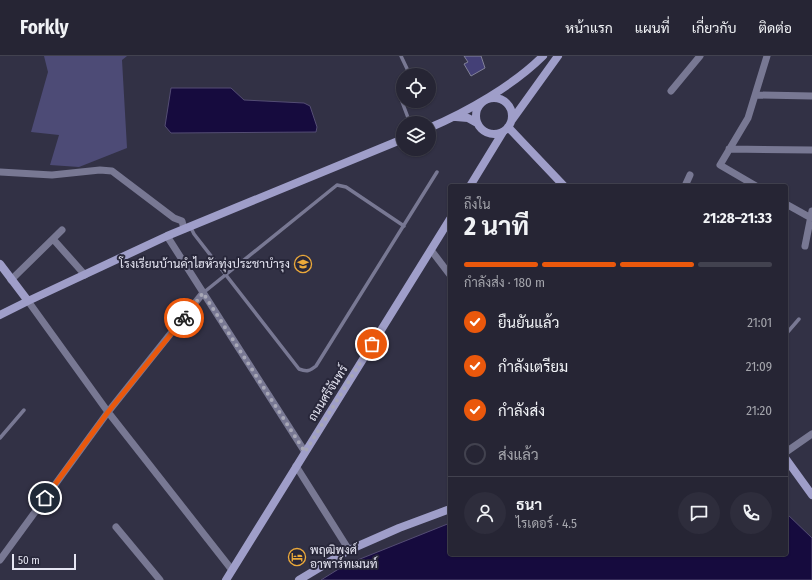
<!DOCTYPE html>
<html lang="th">
<meta charset="utf-8">
<style>
:root{--surface:#262534;--page:#2e2d3c;--text:#f1f3f6;--muted:#a4a5ac;--line:#42424f;--accent:#ea580c}
body{margin:0;font-family:"Fira Sans Condensed",Sarabun,sans-serif;background:var(--page);color:var(--text);height:100vh;display:flex;flex-direction:column;font-size:15px;white-space:nowrap}
*{box-sizing:border-box;margin:0}
p{font-size:13px;color:var(--muted)}
.icon{flex:none;width:22px;height:22px;fill:none;stroke:currentColor;stroke-width:2;stroke-linecap:round;stroke-linejoin:round}
.map{position:relative;flex:1;overflow:hidden}
.side{position:absolute;left:448px;top:128px;width:340px;height:372px;display:flex;flex-direction:column;background:var(--surface);border-radius:4px;box-shadow:0 1px 3px #0004,0 0 0 1px var(--line)}
.side>*{flex:none}
.fabs{position:absolute;left:396px;top:12px;display:grid;gap:8px}
.fabs a{display:grid;place-items:center;width:40px;height:40px;border-radius:50%;background:var(--surface);box-shadow:0 1px 3px #0004,0 0 0 1px var(--line);font-size:20px}
.scale{position:absolute;left:12px;bottom:10px;width:64px;box-sizing:border-box;padding-left:4px;border:2px solid #e6e6f3;border-top:0;font-size:11px;line-height:14px;white-space:nowrap;color:#e6e6f3;-webkit-text-stroke:3px #28273a;paint-order:stroke}
.pin{position:absolute;display:grid;place-items:center;width:34px;height:34px;color:#fff;margin:-17px;border:2px solid #fff;border-radius:50%;box-shadow:0 1px 4px #0007}
.courier{position:absolute;display:grid;place-items:center;width:40px;height:40px;margin:-20px;border:3px solid #ea580c;border-radius:50%;background:#fff;color:#222;box-shadow:0 1px 5px #0007}
.head em{font-style:normal;font-weight:700}
.head div{display:flex;flex-direction:column-reverse}
.head{display:flex;align-items:center;justify-content:space-between;height:68px;padding:0 16px}
h1{font-size:26px;font-weight:700;line-height:30px}
.bar{display:grid;grid-template-columns:repeat(4,1fr);gap:6px 4px;align-content:center;height:48px;padding:0 16px}
.bar i{height:5px;border-radius:3px;background:var(--line)}
.bar .on{background:var(--accent)}
.bar p{grid-column:span 4}
.line{display:flex;align-items:center;gap:10px;padding:0 16px;border-top:1px solid var(--line)}
.line div{flex:1}
.round{display:grid;place-items:center;flex:none;width:42px;height:42px;border-radius:21px;background:var(--page)}
ol{padding:0 16px;list-style:none}
li{display:flex;align-items:center;gap:12px;height:44px}
li p{margin-inline-start:auto}
li .icon{padding:4px;border-radius:50%;background:var(--accent);color:#fff;stroke-width:4}
li:last-child{color:var(--muted)}
li i{width:22px;height:22px;border:2px solid var(--line);border-radius:50%}
header{display:flex;align-items:center;gap:24px;box-sizing:border-box;height:56px;padding:0 20px;background:var(--surface);border-bottom:1px solid var(--line)}
header strong{font-size:19px}
nav{display:flex;gap:22px;margin-inline-start:auto;font-size:14px}
.map>svg:first-child{display:block}
.green{fill:#4d4b76}
.water{fill:#160b3e;stroke:#544d74}
.building{fill:#444077;stroke:#818198}
.lines{fill:none;stroke-linecap:round;stroke-linejoin:round}
.lane{stroke:#787893;stroke-width:3.5}
.street{stroke:#787893;stroke-width:7}
.secondary{stroke:#9f9ec9;stroke-width:8}
.done{stroke:#a7a7b6;stroke-width:4;stroke-dasharray:0 7.2}
.route{stroke:#ea580c;stroke-width:5}
.labels{text-anchor:middle;stroke-width:4;stroke-linejoin:round;paint-order:stroke}
.poi-label{font-size:12px;fill:#e6e6f3;stroke:#28273a;text-anchor:end}
.street-label{font-size:12px;fill:#e6e6f3;stroke:#28273a}
</style>
<header>
<strong>Forkly</strong>
<nav><a>หน้าแรก</a><a>แผนที่</a><a>เกี่ยวกับ</a><a>ติดต่อ</a></nav>
</header>
<div class="map">
<svg width="812" height="524" viewBox="0 0 812 524">
<rect width="100%" height="100%" fill="#323145"/>
<path class="green" d="M44,0h83l-5,4 5,88 -48,19 -29,-2 9,-30 -28,-3 17,-60z"/>
<path class="water" d="M171,32h60l13,12 60,3 6,3 7,21 -1,5 -145,1 -6,-7z
M786,457l26,25v42h-491l24,-15 105,-42v31h336z"/>
<path class="building" d="M464,0h17l4,12 -14,8 -7,-12 4,-2z"/>
<g class="lines">
<path class="lane" d="M401,0l9,19
M403,39l-2,4 9,24
M190,170l4,8 105,135c8,3 11,2 17,-3l121,-194
M203,237l134,-108 9,2 58,39
M786,278l13,-15
M786,324v1
M0,382l24,-28"/>
<path class="street" d="M671,35l29,-35
M756,39l56,1
M729,93l83,1
M0,116l52,3 48,-5 12,1 62,47 8,3 2,8
M685,130l5,-11
M756,130l-36,-21 28,-47 19,-62
M786,148l25,14
M167,180l138,216
M53,183l32,36
M805,190l7,-35
M431,194l19,25
M11,224l51,-50
M28,245l80,111 124,158
M786,396l26,-18
M296,410l53,84
M116,471l44,53
M0,504l108,-148 95,-119"/>
<path class="secondary" d="M476 60a18 18 0 1 1 36 0a18 18 0 1 1-36 0Z
M456,61l12,1 9,5
M512,64l46,-64
M508,71l56,59
M429,72c38,-16 85,-43 114,-72
M470,130l33,-54
M0,208l28,37 139,-65 236,-97
M0,259l28,-14
M786,403l26,36
M226,524l224,-361
M299,524l50,-30 50,-22 51,-19"/>
</g>
<g class="lines">
<path class="done" d="M184,262l19,-25 102,159 67,-108"/>
<path class="route" d="M45,442l63,-86 76,-94"/>
</g>
<defs>
<g id="school-ring" transform="scale(0.9)"><circle r="9.5" fill="#28273a" stroke="#eca93a" stroke-width="1.5"/><path d="M0-5L7-2L0 1L-7-2ZM-4 1L0 2.5L4 1V4Q0 6-4 4Z" fill="#eca93a"/></g>
<g id="hotel-ring" transform="scale(0.9)"><circle r="9.5" fill="#28273a" stroke="#eca93a" stroke-width="1.5"/><path d="M-6-4.5h1.5V1H6V5H4.5V3h-9V5H-6ZM-4 0a1.8 1.8 0 1 1 3.6 0ZM.5 0V-2.5h3Q6-2.5 6 0Z" fill="#eca93a"/></g>
</defs>
<g fill-rule="evenodd">
<use href="#school-ring" x="303" y="208"/>
<use href="#hotel-ring" x="297" y="501"/>
</g>
<g class="labels">
<g class="poi-label">
<text x="290" y="212">โรงเรียนบ้านคำไฮหัวทุ่งประชาบำรุง</text>
<text x="310" y="498" text-anchor="start">พฤฒิพงศ์<tspan x="310" dy="14">อาพาร์ทเมนท์</tspan></text>
</g>
<g class="street-label">
<text transform="translate(328 337) rotate(-58)" y="4">ถนนศรีจันทร์</text>
</g>
</g>
</svg>
<div class="fabs">
<a><svg class="icon" aria-label="locate" viewBox="0 0 24 24"><circle cx="12" cy="12" r="6"/><path d="M12 2v4M12 18v4M2 12h4M18 12h4"/></svg></a>
<a><svg class="icon" aria-label="layers" viewBox="0 0 24 24"><path d="M12 4l9 5-9 5-9-5zM3 14l9 5 9-5"/></svg></a>
</div>
<div class="scale">50 m</div>
<div class="pin" style="left:372px;top:288px;background:#ea580c"><svg class="icon" aria-label="bag" viewBox="0 0 24 24"><path d="M5 8h14l-1 12H6zM9 8a3 3 0 0 1 6 0"/></svg></div>
<div class="pin" style="left:45px;top:442px;background:#1f2937"><svg class="icon" aria-label="home" viewBox="0 0 24 24"><path d="M3 11l9-7 9 7M6 9v11h12V9"/></svg></div>
<div class="courier" style="left:184px;top:262px"><svg class="icon" aria-label="bike" viewBox="0 0 24 24"><circle cx="6" cy="16" r="4"/><circle cx="18" cy="16" r="4"/><path d="M6 16l4-8h5l3 8M10 8l3 8H6M13 5h3"/></svg></div>
<section class="side">
<div class="head"><div><h1>2 นาที</h1><p>ถึงใน</p></div><em>21:28–21:33</em></div>
<div class="bar"><i class="on"></i><i class="on"></i><i class="on"></i><i></i><p>กำลังส่ง · 180 m</p></div>
<ol>
<li><svg class="icon" aria-label="check" viewBox="0 0 24 24"><path d="M5 12l5 5 9-10"/></svg>ยืนยันแล้ว<p>21:01</p></li>
<li><svg class="icon" aria-label="check" viewBox="0 0 24 24"><path d="M5 12l5 5 9-10"/></svg>กำลังเตรียม<p>21:09</p></li>
<li><svg class="icon" aria-label="check" viewBox="0 0 24 24"><path d="M5 12l5 5 9-10"/></svg>กำลังส่ง<p>21:20</p></li>
<li><i></i>ส่งแล้ว</li>
</ol>
<div class="line" style="height:72px"><a class="round"><svg class="icon" aria-label="person" viewBox="0 0 24 24"><circle cx="12" cy="8" r="4"/><path d="M4 21q1-7 8-7t8 7"/></svg></a><div><b>ธนา</b><p>ไรเดอร์ · 4.5</p></div><a class="round"><svg class="icon" aria-label="chat" viewBox="0 0 24 24"><path d="M4 5h16v11H9l-5 4z"/></svg></a><a class="round"><svg class="icon" aria-label="phone" viewBox="0 0 24 24"><path d="M5 4h4l2 5-3 2q2 4 5 5l2-3 5 2v4C11 20 4 13 5 4z"/></svg></a></div>
</section>
</div>
